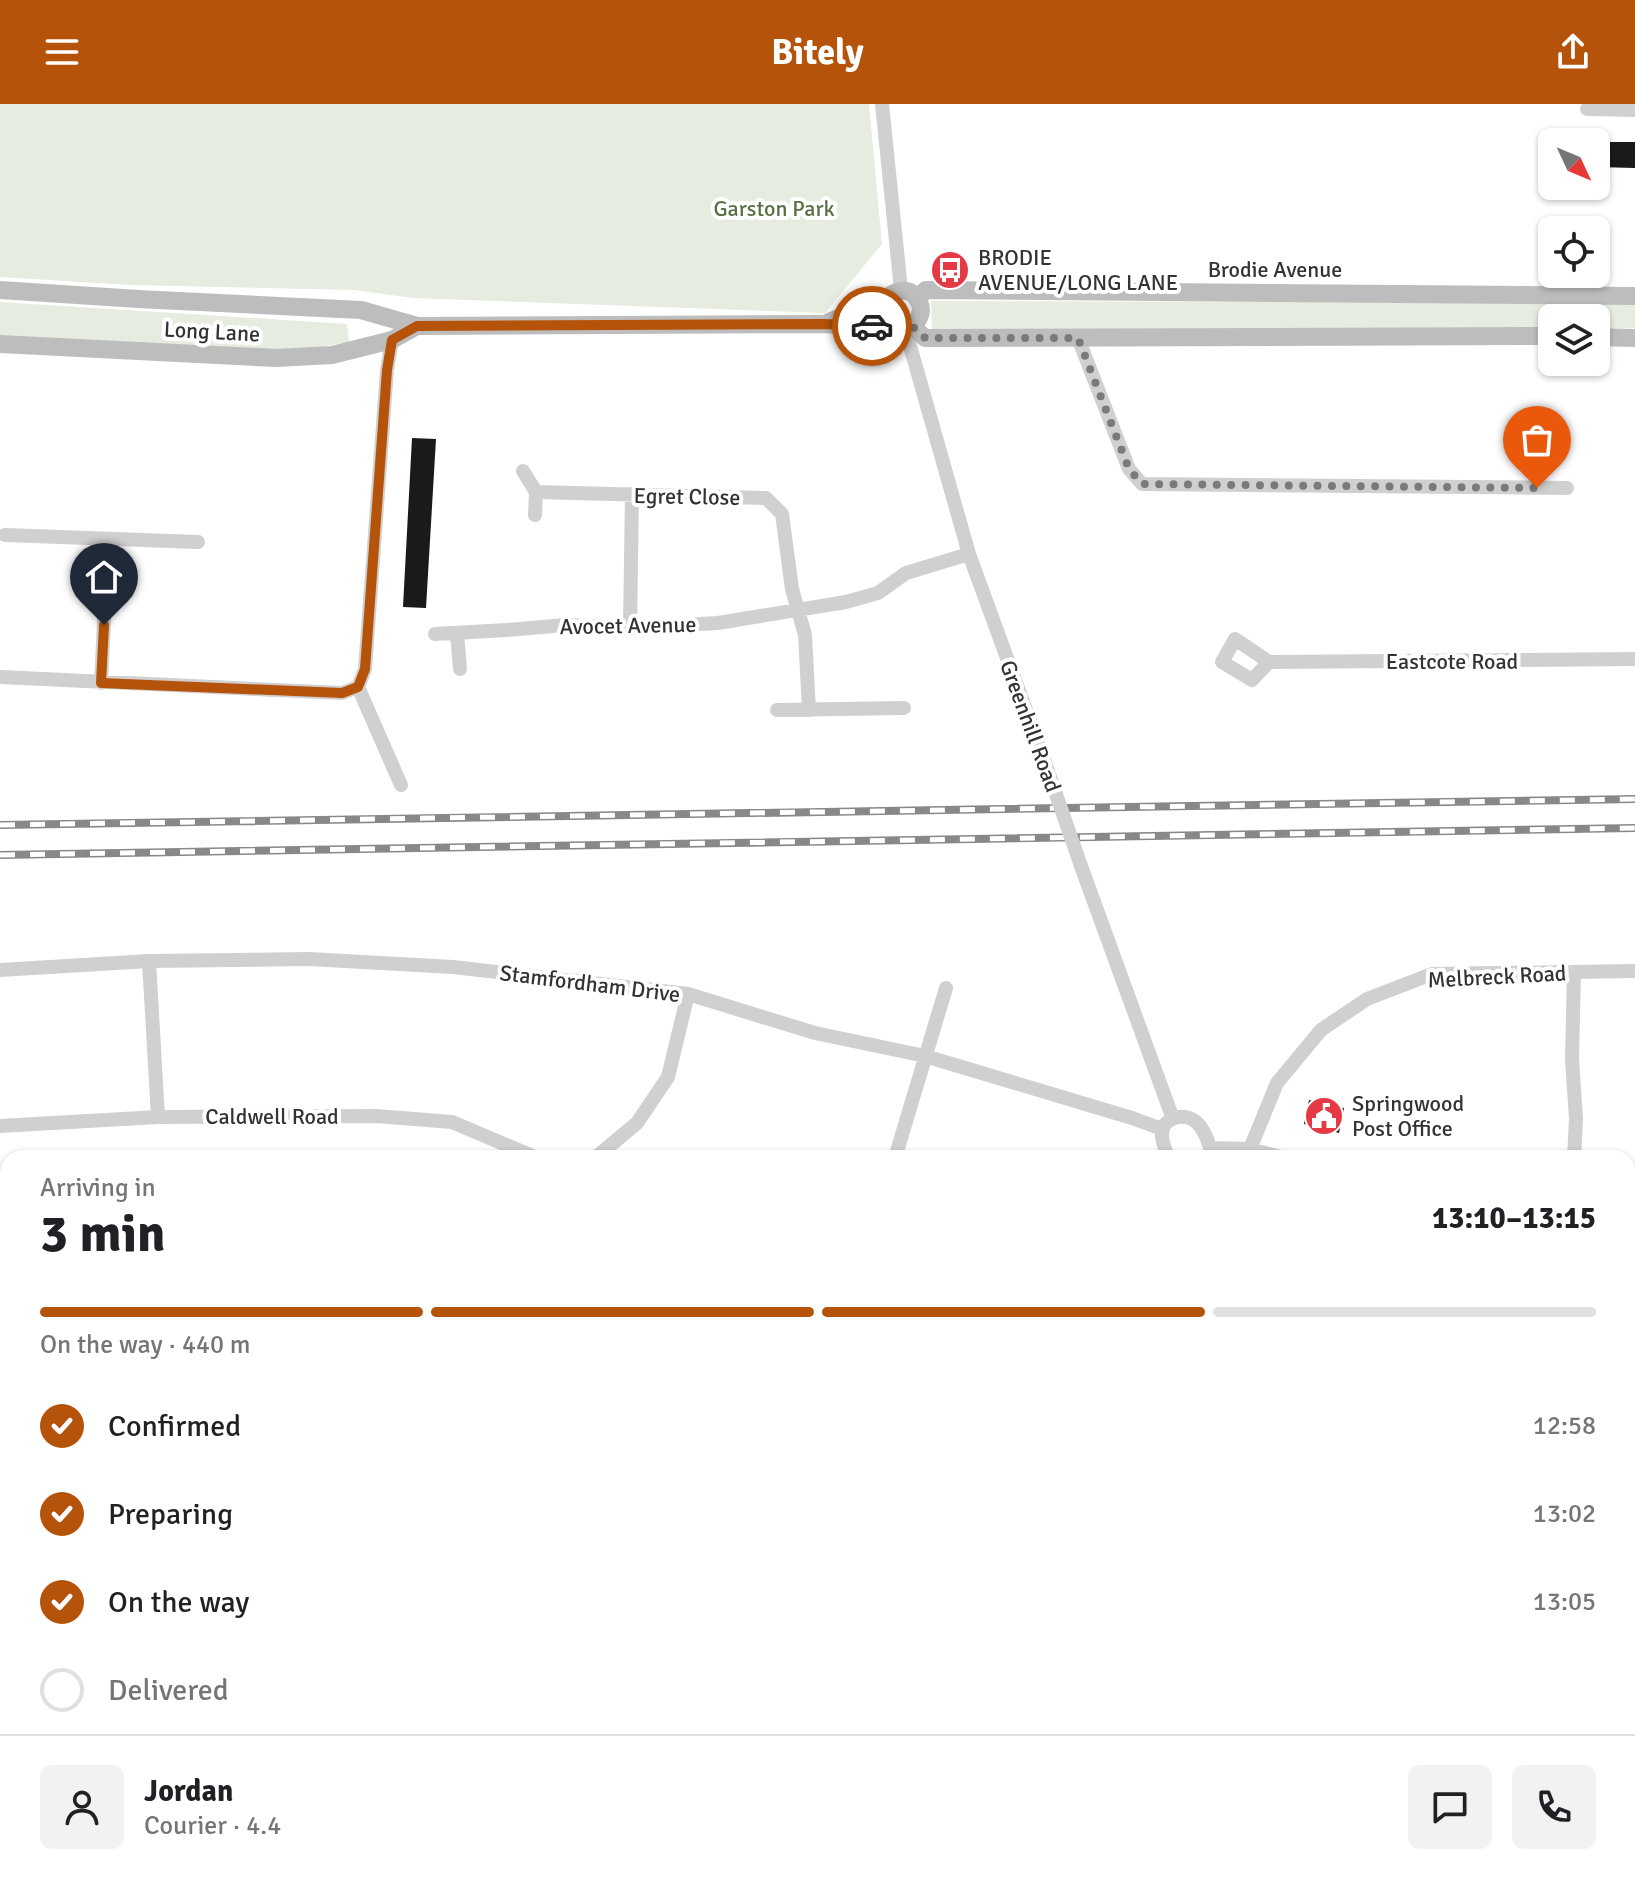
<!DOCTYPE html>
<meta charset="utf-8">
<style>
:root{--surface:#fff;--page:#f2f2f2;--text:#202124;--muted:#757577;--line:#e0e0e0;--accent:#b45309}
body{margin:0;font-family:Signika,sans-serif;background:var(--page);color:var(--text);height:100vh;display:flex;flex-direction:column;font-size:30px;white-space:nowrap}
*{box-sizing:border-box;margin:0}
p{font-size:26px;color:var(--muted)}
.icon{flex:none;width:44px;height:44px;fill:none;stroke:currentColor;stroke-width:2;stroke-linecap:round;stroke-linejoin:round}
.map{position:relative;flex:1;overflow:hidden}
.details{position:absolute;left:0px;top:1046px;width:1636px;height:746px;display:flex;flex-direction:column;background:var(--surface);border-radius:24px 24px 0 0;box-shadow:0 2px 6px #0004}
.details>*{flex:none}
.needle{width:52px;rotate:134deg}
.buttons{position:absolute;left:1538px;top:24px;display:grid;gap:16px}
.buttons a{display:grid;place-items:center;width:72px;height:72px;border-radius:12px;background:var(--surface);box-shadow:0 2px 6px #0004;font-size:40px}
.pin{position:absolute;display:grid;place-items:center;width:68px;height:68px;color:#fff;margin:-82px -34px;border-radius:50% 50% 50% 0;rotate:-45deg;box-shadow:0 0 8px #0007}
.pin .icon{rotate:45deg}
.courier{position:absolute;display:grid;place-items:center;width:80px;height:80px;margin:-40px;border:6px solid #b45309;border-radius:50%;background:#fff;color:#222;box-shadow:0 2px 10px #0007}
.headline em{font-style:normal;font-weight:700}
.headline div{display:flex;flex-direction:column-reverse}
.headline{display:flex;align-items:center;justify-content:space-between;height:136px;padding:0 40px}
h1{font-size:52px;font-weight:700;line-height:60px}
.bar{display:grid;grid-template-columns:repeat(4,1fr);gap:12px 8px;align-content:center;height:96px;padding:0 40px}
.bar i{height:10px;border-radius:6px;background:var(--line)}
.bar .active{background:var(--accent)}
.bar p{grid-column:span 4}
.line{display:flex;align-items:center;gap:20px;padding:0 40px;border-top:2px solid var(--line)}
.line div{flex:1}
.round{display:grid;place-items:center;flex:none;width:84px;height:84px;border-radius:12px;background:var(--page)}
ol{padding:0 40px;list-style:none}
li{display:flex;align-items:center;gap:24px;height:88px}
li p{margin-inline-start:auto}
li .icon{padding:8px;border-radius:50%;background:var(--accent);color:#fff;stroke-width:4}
li:last-child{color:var(--muted)}
li i{width:44px;height:44px;border:4px solid var(--line);border-radius:50%}
header{display:flex;justify-content:space-between;align-items:center;height:104px;padding:0 40px;background:var(--accent);color:#fff;font-size:36px;font-weight:700}
.map>svg:first-child{display:block}
.green{fill:#e6ecdf}
.building{fill:#1a1a1a}
.lines{fill:none;stroke-linecap:round;stroke-linejoin:round}
.street{stroke:#d0d0d0;stroke-width:14}
.secondary{stroke:#bdbdbd;stroke-width:18}
.rail-casing{stroke:#888;stroke-width:8}
.rail{stroke:#fff;stroke-width:5;stroke-dasharray:15;stroke-linecap:butt}
.street-bridge{stroke:#d0d0d0;stroke-width:14}
.done{stroke:#7a7a7a;stroke-width:8;stroke-dasharray:0 14.4}
.route{stroke:#b45309;stroke-width:10}
.labels{text-anchor:middle;stroke-width:8;stroke-linejoin:round;paint-order:stroke}
.park-label{font-size:22px;fill:#56703f;stroke:#fff}
.poi-label{font-size:22px;fill:#333;stroke:#fff;text-anchor:start}
.street-label{font-size:22px;fill:#333;stroke:#fff}
</style>
<header><svg class="icon" aria-label="menu" viewBox="0 0 24 24"><path d="M4 6h16M4 12h16M4 18h16"/></svg>Bitely<svg class="icon" aria-label="share" viewBox="0 0 24 24"><path d="M12 15V3M7 8l5-5 5 5M5 13v7h14v-7"/></svg></header>
<div class="map">
<svg width="1635" height="1791" viewBox="0 0 1635 1791">
<rect width="100%" height="100%" fill="#fff"/>
<path class="green" d="M0,0h869l13,140 -57,69 -412,-15 -59,-8 -223,-5 -131,-8z
M931,197l614,2 -1,24 -612,4z
M0,198l347,22 2,18 -30,5 -58,4 -261,-14z
M1577,199l58,1v24h-39v-10h-20z"/>
<path class="building" d="M1596,38h39v26l-39,-1z
M412,334l24,1 -10,169 -23,-1z
M1309,996l35,8 -5,25 -35,-9z
M1630,1737l5,1v44l-3,8 -15,-6h11v-41z"/>
<g class="lines">
<path class="street" d="M882,0l19,186
M1587,5l48,1
M905,224l64,226 72,197
M1078,234l51,131 13,15 425,4
M392,236l-5,30 -22,299 -7,18 43,98
M523,367l13,21 -1,23
M536,388l230,6 16,16 10,75 13,46 4,75
M5,431l193,7
M630,524l2,-134
M457,529l3,36
M435,530l72,-4 58,-5 65,3 88,-5 128,-21 32,-9 28,-20 63,-19
M1269,558l-17,18 -30,-18 13,-23 34,23 366,-3
M0,573l342,16 16,-6
M101,579l7,-144
M777,606l127,-2
M1081,762l92,253
M149,857l9,156
M0,866l149,-9 160,-2 144,8 235,27 127,39 110,23 207,62 30,11
M1574,868l-2,87 4,60 -2,39
M0,1022l158,-9 218,-1 76,6 85,36
M1210,1044l40,1 35,9
M1250,1045l27,-66 44,-53 46,-31 65,-25 203,-3
M570,1054l25,-1
M595,1054l42,-35 31,-46 20,-83
M895,1054l51,-170
M1168,1054c-2,-8 -7,-17 -6,-25 2,-17 24,-21 35,-10 9,8 13,24 16,35
M1628,1141l7,2
M0,1212l8,1
M0,1305h8
M0,1483l8,4
M1628,1623l7,-22
M1628,1640l7,2
M0,1678l8,7
M1166,1784l4,7
M181,1791l3,-7
M840,1791l3,-7
M1055,1791l3,-7
M1395,1791l3,-7
M1571,1791l2,-7"/>
<path class="secondary" d="M0,186l138,9 223,11 56,16 406,-2 77,5c7,-1 13,-2 17,-8 4,-6 5,-13 2,-19 -12,-28 -56,2 -25,25
M917,194l9,-8 709,6
M1562,214l1,-24
M829,218l57,-22
M912,222l13,12 627,-2
M1596,233l39,1
M0,240l276,14 56,-3 60,-15 25,-14
M0,1726l8,2
M209,1784l28,7
M0,1785l15,6"/>
<g class="rail-casing">
<path id="rail" d="M0,721l1635,-26
M0,751l1635,-27"/>
</g>
<use href="#rail" class="rail"/>
<path class="street-bridge" d="M1041,647l40,115"/>
</g>
<g class="lines">
<path class="done" d="M872,222l28,3 12,-3 13,12h153l51,131 13,15 395,4"/>
<path class="route" d="M104,521l-3,58 241,10 16,-6 7,-18 22,-299 5,-30 25,-14 406,-2 49,2"/>
</g>
<defs>
<g id="bus-disc" transform="scale(2)"><circle r="9.5" fill="#e63946" stroke="#fff"/><path d="M-5-6H5V4H4V6H2V4H-2V6H-4V4H-5ZM-3.5-4V0h7V-4ZM-3.5 1.2v1.5H-2V1.2ZM2 1.2v1.5H3.5V1.2Z" fill="#fff"/></g>
<g id="civic-disc" transform="scale(2)"><circle r="9.5" fill="#e63946" stroke="#fff"/><path d="M-.6-6.5H3V-4.5H.6V-3L4-1V1h2V6H-6V1h2V-1L-.6-3ZM-1.2 2.5V6h2.4V2.5Z" fill="#fff"/></g>
</defs>
<g fill-rule="evenodd">
<use href="#bus-disc" x="950" y="166"/>
<use href="#civic-disc" x="1324" y="1012"/>
</g>
<g class="labels">
<g class="park-label">
<text x="774" y="112">Garston Park</text>
</g>
<g class="poi-label">
<text x="978" y="161">BRODIE<tspan x="978" dy="25">AVENUE/LONG LANE</tspan></text>
<text x="1352" y="1007">Springwood<tspan x="1352" dy="25">Post Office</tspan></text>
</g>
<g class="street-label">
<text x="1275" y="173">Brodie Avenue</text>
<text transform="translate(212 227) rotate(3)" y="8">Long Lane</text>
<text transform="translate(687 392) rotate(1)" y="8">Egret Close</text>
<text transform="translate(628 521) rotate(-1)" y="8">Avocet Avenue</text>
<text x="1452" y="565">Eastcote Road</text>
<text transform="translate(1031 622) rotate(70)" y="8">Greenhill Road</text>
<text transform="translate(1497 872) rotate(-3)" y="8">Melbreck Road</text>
<text transform="translate(590 879) rotate(7)" y="8">Stamfordham Drive</text>
<text x="272" y="1020">Caldwell Road</text>
</g>
</g>
</svg>
<div class="buttons">
<a><svg class="needle" viewBox="-14 -14 28 28"><path d="M0-13l5 13h-10z" fill="#e53935"/><path d="M0 13l5-13h-10z" fill="#757577"/></svg></a>
<a><svg class="icon" aria-label="locate" viewBox="0 0 24 24"><circle cx="12" cy="12" r="6"/><path d="M12 2v4M12 18v4M2 12h4M18 12h4"/></svg></a>
<a><svg class="icon" aria-label="layers" viewBox="0 0 24 24"><path d="M12 4l9 5-9 5-9-5zM3 14l9 5 9-5"/></svg></a>
</div>
<div class="pin" style="left:1537px;top:384px;background:#ea580c"><svg class="icon" aria-label="bag" viewBox="0 0 24 24"><path d="M5 8h14l-1 12H6zM9 8a3 3 0 0 1 6 0"/></svg></div>
<div class="pin" style="left:104px;top:521px;background:#1f2937"><svg class="icon" aria-label="home" viewBox="0 0 24 24"><path d="M3 11l9-7 9 7M6 9v11h12V9"/></svg></div>
<div class="courier" style="left:872px;top:222px"><svg class="icon" aria-label="car" viewBox="0 0 24 24"><path d="M5 17H2v-5l4-1 3-4h7l3 4 3 1v5h-3M9 17h6M6 11h13"/><circle cx="7" cy="17" r="2"/><circle cx="17" cy="17" r="2"/></svg></div>
<section class="details">
<div class="headline"><div><h1>3 min</h1><p>Arriving in</p></div><em>13:10–13:15</em></div>
<div class="bar"><i class="active"></i><i class="active"></i><i class="active"></i><i></i><p>On the way · 440 m</p></div>
<ol>
<li><svg class="icon" aria-label="check" viewBox="0 0 24 24"><path d="M5 12l5 5 9-10"/></svg>Confirmed<p>12:58</p></li>
<li><svg class="icon" aria-label="check" viewBox="0 0 24 24"><path d="M5 12l5 5 9-10"/></svg>Preparing<p>13:02</p></li>
<li><svg class="icon" aria-label="check" viewBox="0 0 24 24"><path d="M5 12l5 5 9-10"/></svg>On the way<p>13:05</p></li>
<li><i></i>Delivered</li>
</ol>
<div class="line" style="height:144px"><a class="round"><svg class="icon" aria-label="person" viewBox="0 0 24 24"><circle cx="12" cy="8" r="4"/><path d="M4 21q1-7 8-7t8 7"/></svg></a><div><b>Jordan</b><p>Courier · 4.4</p></div><a class="round"><svg class="icon" aria-label="chat" viewBox="0 0 24 24"><path d="M4 5h16v11H9l-5 4z"/></svg></a><a class="round"><svg class="icon" aria-label="phone" viewBox="0 0 24 24"><path d="M5 4h4l2 5-3 2q2 4 5 5l2-3 5 2v4C11 20 4 13 5 4z"/></svg></a></div>
</section>
</div>
